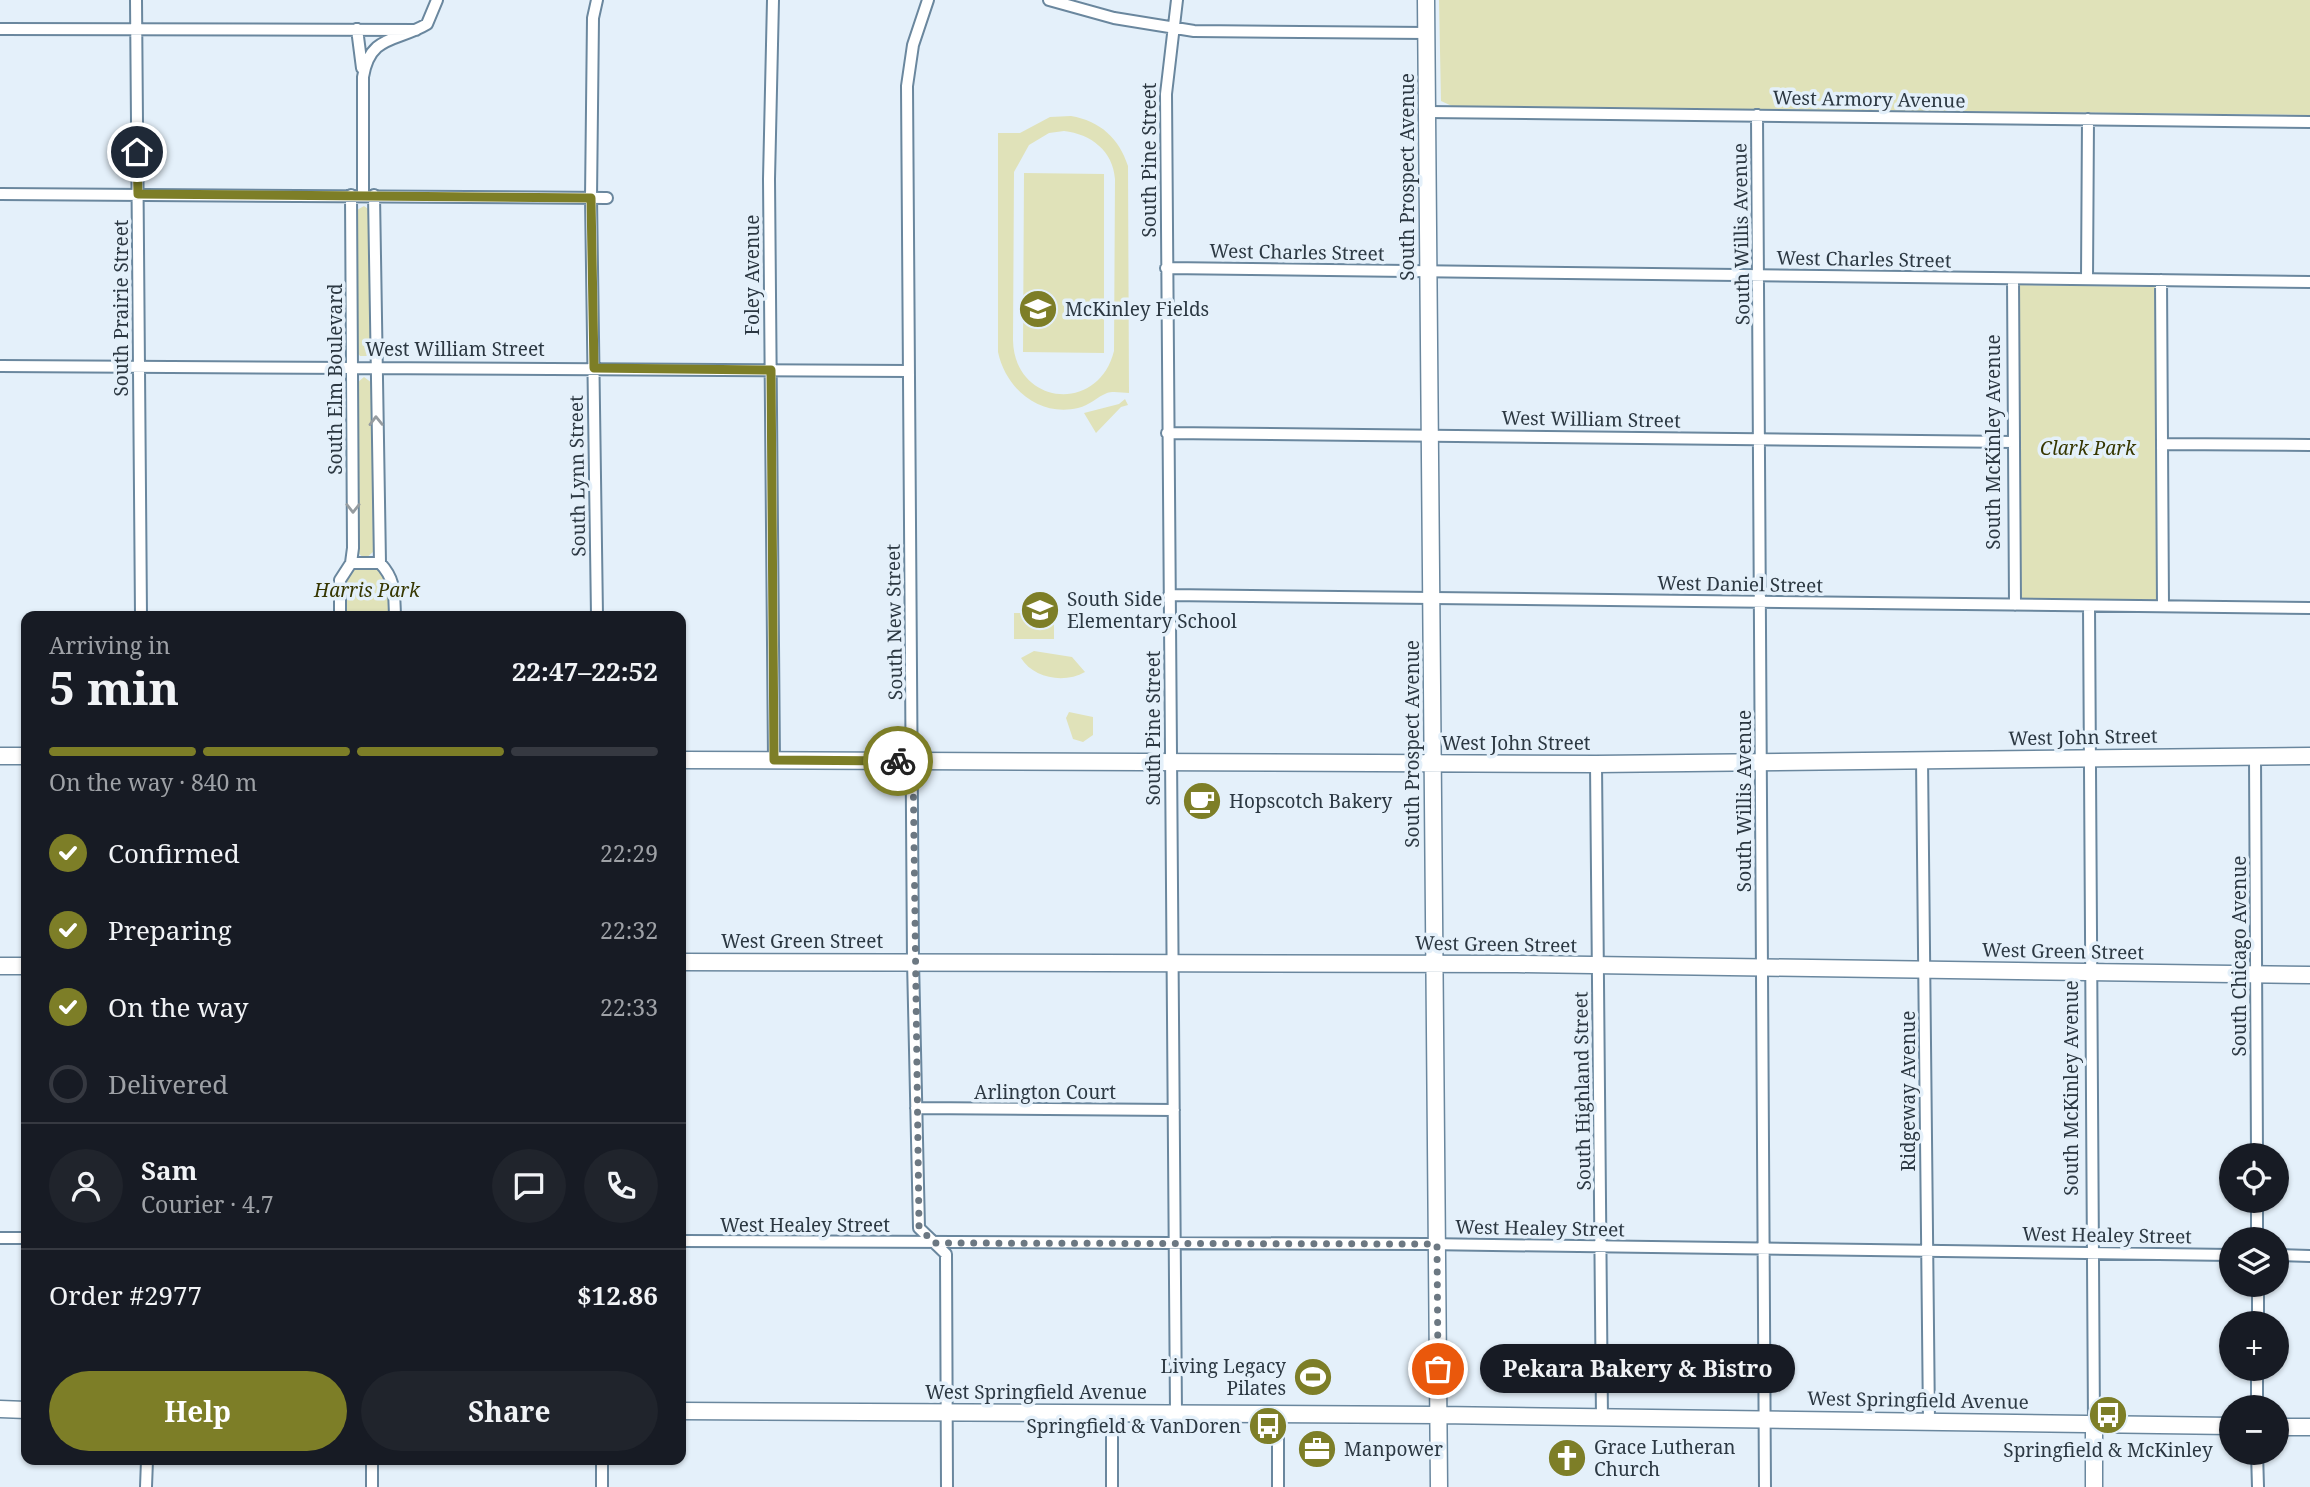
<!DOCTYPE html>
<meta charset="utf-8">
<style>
:root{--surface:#171b24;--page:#20242c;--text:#f1f3f6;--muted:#9ea1a6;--line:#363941;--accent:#7d7e27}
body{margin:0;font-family:"Noto Serif",serif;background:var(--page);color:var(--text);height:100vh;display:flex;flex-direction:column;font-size:26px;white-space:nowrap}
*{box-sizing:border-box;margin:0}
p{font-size:23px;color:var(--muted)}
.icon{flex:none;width:38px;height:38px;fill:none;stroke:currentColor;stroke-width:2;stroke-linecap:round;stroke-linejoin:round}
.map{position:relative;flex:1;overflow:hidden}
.sheet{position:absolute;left:21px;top:611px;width:665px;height:854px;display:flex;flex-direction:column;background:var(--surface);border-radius:14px;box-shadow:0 2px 5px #0004}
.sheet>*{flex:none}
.buttons{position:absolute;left:2219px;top:1143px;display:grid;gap:14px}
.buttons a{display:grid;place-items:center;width:70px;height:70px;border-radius:50%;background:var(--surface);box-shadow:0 2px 5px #0004;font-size:35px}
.pin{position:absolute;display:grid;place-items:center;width:60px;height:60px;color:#fff;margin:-30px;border:4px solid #fff;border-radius:50%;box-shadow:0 2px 7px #0007}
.courier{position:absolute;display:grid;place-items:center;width:70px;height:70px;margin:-35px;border:5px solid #7d7e27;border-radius:50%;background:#fff;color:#222;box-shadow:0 2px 9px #0007}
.bubble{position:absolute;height:49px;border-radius:24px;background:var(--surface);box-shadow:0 2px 5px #0004;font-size:23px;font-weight:700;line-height:49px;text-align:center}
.summary em{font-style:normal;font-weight:700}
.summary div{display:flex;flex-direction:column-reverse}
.summary{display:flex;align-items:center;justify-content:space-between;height:119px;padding:0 28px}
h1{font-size:46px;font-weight:700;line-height:52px}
.bar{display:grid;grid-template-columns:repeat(4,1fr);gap:10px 7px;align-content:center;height:84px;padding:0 28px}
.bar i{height:9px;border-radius:5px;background:var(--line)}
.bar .selected{background:var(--accent)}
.bar p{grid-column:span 4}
.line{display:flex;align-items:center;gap:18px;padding:0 28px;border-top:2px solid var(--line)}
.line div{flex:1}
.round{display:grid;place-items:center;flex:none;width:74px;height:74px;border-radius:37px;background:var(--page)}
ol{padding:0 28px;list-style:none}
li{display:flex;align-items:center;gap:21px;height:77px}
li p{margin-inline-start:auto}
li .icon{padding:7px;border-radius:50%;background:var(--accent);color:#fff;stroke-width:4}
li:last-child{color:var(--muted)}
li i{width:38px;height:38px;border:4px solid var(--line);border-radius:50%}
.primary-button{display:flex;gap:14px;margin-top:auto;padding:14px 28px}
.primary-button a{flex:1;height:80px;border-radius:42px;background:var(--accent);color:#fff;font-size:28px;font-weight:700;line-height:80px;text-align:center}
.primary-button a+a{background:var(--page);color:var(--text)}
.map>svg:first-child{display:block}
.green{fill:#e0e2b9;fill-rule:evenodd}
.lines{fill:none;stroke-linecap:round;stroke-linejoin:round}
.street-casing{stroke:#6a879e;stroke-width:14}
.secondary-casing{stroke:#6a879e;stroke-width:19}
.street{stroke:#fff;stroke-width:10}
.secondary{stroke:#fff;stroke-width:16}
.oneway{stroke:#969ca0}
.done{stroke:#6c7882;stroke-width:7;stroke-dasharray:0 12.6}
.route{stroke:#7d7e27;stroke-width:9}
.labels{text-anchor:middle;stroke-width:7;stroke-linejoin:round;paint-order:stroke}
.street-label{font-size:19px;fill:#2c3842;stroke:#e4f0fa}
.poi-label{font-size:19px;fill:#2c3842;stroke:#e4f0fa;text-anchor:start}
.park-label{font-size:19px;font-style:italic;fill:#363600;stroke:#e4f0fa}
</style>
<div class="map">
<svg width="2310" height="1487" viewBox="0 0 2310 1487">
<rect width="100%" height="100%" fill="#e4f0fa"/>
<path class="green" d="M1439,0h871v115l-858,-9 -11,-5z
M1071,116c29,5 48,22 57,50l1,227c-6,0 -16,-2 -22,0 -10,4 -17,12 -29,15 -39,9 -72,-19 -80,-56v-219h22l30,-16zM1064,131c27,3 49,20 51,48l-1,172c-16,64 -100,54 -101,-11l1,-168 15,-27 20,-12z
M1024,173l80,1v179l-81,-1z
M364,206l7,5 1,140 -3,5h-9l-4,-5v-134l1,-7z
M2019,285l136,2 1,314h-136z
M364,377l8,6 1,169 -8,7 -8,-7v-169z
M1125,399l3,6 -7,2 -25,26 -12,-20 35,-9z
M355,567h21l11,11 4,38h-47c0,-20 -3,-34 11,-49z
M1014,613h40v26h-40z
M1034,651l38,6 13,15c-21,12 -52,6 -64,-14z
M1069,712l24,5v18l-10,7 -10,-3 -7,-21z"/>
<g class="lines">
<g class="street-casing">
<path id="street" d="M136,0l5,616
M773,0l-4,179 5,581
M928,0l-15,45 -6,41 6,875 6,267 27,26 1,233
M1049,0l65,18 80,13 233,2
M0,29l416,1
M357,29l5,39
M1427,112l883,10
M1757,115l8,1372
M0,194l607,4
M363,195v-118c7,-43 34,-35 64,-53l10,-24
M374,195l6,368
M1166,268l1144,14
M2013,279l2,326
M2087,279l1,-160
M2161,280l2,326
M0,366l909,5
M1167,433l847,9
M2163,444l147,1
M351,563h29c16,17 14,31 15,53
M1169,595l1141,13
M2089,606l5,818
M340,616v-36l11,-17 2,-15 -2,-353
M597,616l-6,-418 2,-180 4,-18
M2255,756l2,399
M1922,759l7,663
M1596,764l6,654
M916,1108l258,2
M2257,1200v39
M0,1238h26
M681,1241l744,3 806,11
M2277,1255l33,1
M2258,1323v-39
M2257,1407v-39
M1112,1413v74
M1176,1414l-10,-1320 11,-94
M1278,1414v73
M2257,1452l1,35
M372,1460v27
M602,1460v27
M146,1487l1,-27"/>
</g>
<g class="secondary-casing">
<path id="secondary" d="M1426,0l13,1487
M0,756h26
M681,760l915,4 714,-8
M681,962l836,2 793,11
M0,966h26
M0,1409l26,1
M681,1411l757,4 793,11
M2094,1424v63
M2277,1427h33"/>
</g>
<use href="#street" class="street"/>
<use href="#secondary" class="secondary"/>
</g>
<defs><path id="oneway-chevron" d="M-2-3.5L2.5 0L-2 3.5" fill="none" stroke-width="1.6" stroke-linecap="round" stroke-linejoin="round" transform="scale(1.75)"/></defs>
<g class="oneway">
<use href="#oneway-chevron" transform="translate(376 421) rotate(-91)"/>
<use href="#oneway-chevron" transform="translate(353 508) rotate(90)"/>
</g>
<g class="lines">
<path class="done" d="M898,761l15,1 6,464 14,17 504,1 1,125"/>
<path class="route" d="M137,152l1,42 453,4 3,170 177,2 3,390 124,1"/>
</g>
<defs>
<g id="school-disc" transform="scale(2.0125)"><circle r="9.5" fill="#7d7e27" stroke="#e4f0fa"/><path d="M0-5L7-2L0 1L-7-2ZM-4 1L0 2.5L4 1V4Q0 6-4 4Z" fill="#fff"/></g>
<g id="cafe-disc" transform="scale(2.0125)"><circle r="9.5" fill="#7d7e27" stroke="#e4f0fa"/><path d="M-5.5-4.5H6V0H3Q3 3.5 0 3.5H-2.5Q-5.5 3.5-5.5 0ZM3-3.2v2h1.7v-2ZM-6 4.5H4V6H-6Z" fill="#fff"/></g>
<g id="stadium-disc" transform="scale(2.0125)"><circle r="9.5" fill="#7d7e27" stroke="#e4f0fa"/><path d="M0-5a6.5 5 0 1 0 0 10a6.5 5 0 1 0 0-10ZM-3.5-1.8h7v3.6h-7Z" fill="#fff"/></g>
<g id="bus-disc" transform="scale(2.0125)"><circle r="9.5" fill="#7d7e27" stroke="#e4f0fa"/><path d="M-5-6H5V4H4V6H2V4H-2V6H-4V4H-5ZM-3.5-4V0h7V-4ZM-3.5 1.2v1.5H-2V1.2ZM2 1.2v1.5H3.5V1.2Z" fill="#fff"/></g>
<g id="office-disc" transform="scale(2.0125)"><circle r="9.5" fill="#7d7e27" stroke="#e4f0fa"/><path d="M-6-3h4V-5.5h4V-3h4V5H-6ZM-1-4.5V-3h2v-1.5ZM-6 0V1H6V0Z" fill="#fff"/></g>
<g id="church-disc" transform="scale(2.0125)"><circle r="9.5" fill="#7d7e27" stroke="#e4f0fa"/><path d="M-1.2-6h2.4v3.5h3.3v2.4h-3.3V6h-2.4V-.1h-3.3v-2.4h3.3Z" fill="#fff"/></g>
</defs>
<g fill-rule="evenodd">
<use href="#school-disc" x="1038" y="309"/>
<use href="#school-disc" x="1040" y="610"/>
<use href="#cafe-disc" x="1202" y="801"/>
<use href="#stadium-disc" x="1313" y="1377"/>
<use href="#bus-disc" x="2108" y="1415"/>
<use href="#bus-disc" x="1268" y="1426"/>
<use href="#office-disc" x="1317" y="1449"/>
<use href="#church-disc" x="1567" y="1458"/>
</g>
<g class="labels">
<g class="street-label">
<text transform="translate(1869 99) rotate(1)" y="7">West Armory Avenue</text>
<text transform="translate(1149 160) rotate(-90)" y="7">South Pine Street</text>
<text transform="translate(1407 177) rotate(-90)" y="7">South Prospect Avenue</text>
<text transform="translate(1741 234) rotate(-91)" y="7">South Willis Avenue</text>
<text transform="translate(1297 252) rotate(1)" y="7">West Charles Street</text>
<text transform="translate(1864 259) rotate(1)" y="7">West Charles Street</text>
<text transform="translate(752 275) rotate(-90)" y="7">Foley Avenue</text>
<text transform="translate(121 308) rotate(-90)" y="7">South Prairie Street</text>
<text x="455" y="356">West William Street</text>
<text transform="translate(335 379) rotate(-90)" y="7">South Elm Boulevard</text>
<text transform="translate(1591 419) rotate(1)" y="7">West William Street</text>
<text transform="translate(1993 442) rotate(-90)" y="7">South McKinley Avenue</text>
<text transform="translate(577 476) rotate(-91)" y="7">South Lynn Street</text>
<text transform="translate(1740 584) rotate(1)" y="7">West Daniel Street</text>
<text transform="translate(894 622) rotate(-91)" y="7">South New Street</text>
<text transform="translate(1153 728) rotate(-90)" y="7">South Pine Street</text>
<text transform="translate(2083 737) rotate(-1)" y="7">West John Street</text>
<text x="1516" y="750">West John Street</text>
<text transform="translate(1412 744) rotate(-90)" y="7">South Prospect Avenue</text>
<text transform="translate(1744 801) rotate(-90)" y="7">South Willis Avenue</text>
<text x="802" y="948">West Green Street</text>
<text transform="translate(1496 944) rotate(1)" y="7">West Green Street</text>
<text transform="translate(2063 951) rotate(1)" y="7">West Green Street</text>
<text transform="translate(2239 956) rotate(-90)" y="7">South Chicago Avenue</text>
<text transform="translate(2071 1088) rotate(-90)" y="7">South McKinley Avenue</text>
<text transform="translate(1582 1091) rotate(-91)" y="7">South Highland Street</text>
<text transform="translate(1908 1091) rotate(-90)" y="7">Ridgeway Avenue</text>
<text x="1045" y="1099">Arlington Court</text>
<text x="805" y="1232">West Healey Street</text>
<text transform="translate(1540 1228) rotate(1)" y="7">West Healey Street</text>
<text transform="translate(2107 1235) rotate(1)" y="7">West Healey Street</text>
<text x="1036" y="1399">West Springfield Avenue</text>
<text transform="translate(1918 1400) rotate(1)" y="7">West Springfield Avenue</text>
</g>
<g class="poi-label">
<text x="1065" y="316">McKinley Fields</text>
<text x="1067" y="606">South Side<tspan x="1067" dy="22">Elementary School</tspan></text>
<text x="1229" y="808">Hopscotch Bakery</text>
<text x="1286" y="1373" text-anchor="end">Living Legacy<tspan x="1286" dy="22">Pilates</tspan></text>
<text x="1241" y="1433" text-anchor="end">Springfield &amp; VanDoren</text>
<text x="1594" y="1454">Grace Lutheran<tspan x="1594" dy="22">Church</tspan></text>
<text x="1344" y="1456">Manpower</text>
<text x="2108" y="1457" text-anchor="middle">Springfield &amp; McKinley</text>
</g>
<g class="park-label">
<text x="2088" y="455">Clark Park</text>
<text x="367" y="597">Harris Park</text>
</g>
</g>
</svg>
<div class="buttons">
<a><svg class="icon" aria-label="locate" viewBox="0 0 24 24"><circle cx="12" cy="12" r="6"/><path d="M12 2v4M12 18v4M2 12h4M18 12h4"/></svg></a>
<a><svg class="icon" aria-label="layers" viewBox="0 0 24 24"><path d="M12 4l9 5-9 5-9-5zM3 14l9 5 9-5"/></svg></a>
<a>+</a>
<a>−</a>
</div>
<div class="pin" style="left:1438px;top:1369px;background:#ea580c"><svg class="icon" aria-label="bag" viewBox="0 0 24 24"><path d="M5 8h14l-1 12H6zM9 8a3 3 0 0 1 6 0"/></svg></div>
<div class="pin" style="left:137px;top:152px;background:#1f2937"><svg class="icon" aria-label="home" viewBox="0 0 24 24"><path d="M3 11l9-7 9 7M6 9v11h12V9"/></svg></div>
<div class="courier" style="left:898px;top:761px"><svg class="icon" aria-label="bike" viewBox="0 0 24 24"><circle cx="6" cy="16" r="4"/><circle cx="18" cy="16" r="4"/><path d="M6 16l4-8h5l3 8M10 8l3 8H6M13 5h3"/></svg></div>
<div class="bubble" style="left:1480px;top:1344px;width:315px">Pekara Bakery &amp; Bistro</div>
<section class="sheet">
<div class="summary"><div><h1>5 min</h1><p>Arriving in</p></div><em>22:47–22:52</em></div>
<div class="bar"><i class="selected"></i><i class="selected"></i><i class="selected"></i><i></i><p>On the way · 840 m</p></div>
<ol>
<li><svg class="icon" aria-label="check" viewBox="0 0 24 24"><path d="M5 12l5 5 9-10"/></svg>Confirmed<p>22:29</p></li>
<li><svg class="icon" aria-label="check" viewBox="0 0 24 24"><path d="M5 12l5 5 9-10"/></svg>Preparing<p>22:32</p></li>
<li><svg class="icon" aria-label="check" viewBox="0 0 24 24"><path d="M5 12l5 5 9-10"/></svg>On the way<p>22:33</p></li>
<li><i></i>Delivered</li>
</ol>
<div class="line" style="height:126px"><a class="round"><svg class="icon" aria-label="person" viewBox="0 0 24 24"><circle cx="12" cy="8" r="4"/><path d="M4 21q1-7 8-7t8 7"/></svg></a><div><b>Sam</b><p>Courier · 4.7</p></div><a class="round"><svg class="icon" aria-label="chat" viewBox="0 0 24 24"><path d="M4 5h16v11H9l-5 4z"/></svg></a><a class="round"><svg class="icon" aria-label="phone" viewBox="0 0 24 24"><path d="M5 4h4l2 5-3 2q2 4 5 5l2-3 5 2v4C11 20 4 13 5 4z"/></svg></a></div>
<div class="line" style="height:91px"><div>Order #2977</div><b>$12.86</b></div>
<div class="primary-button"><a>Help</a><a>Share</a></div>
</section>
</div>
